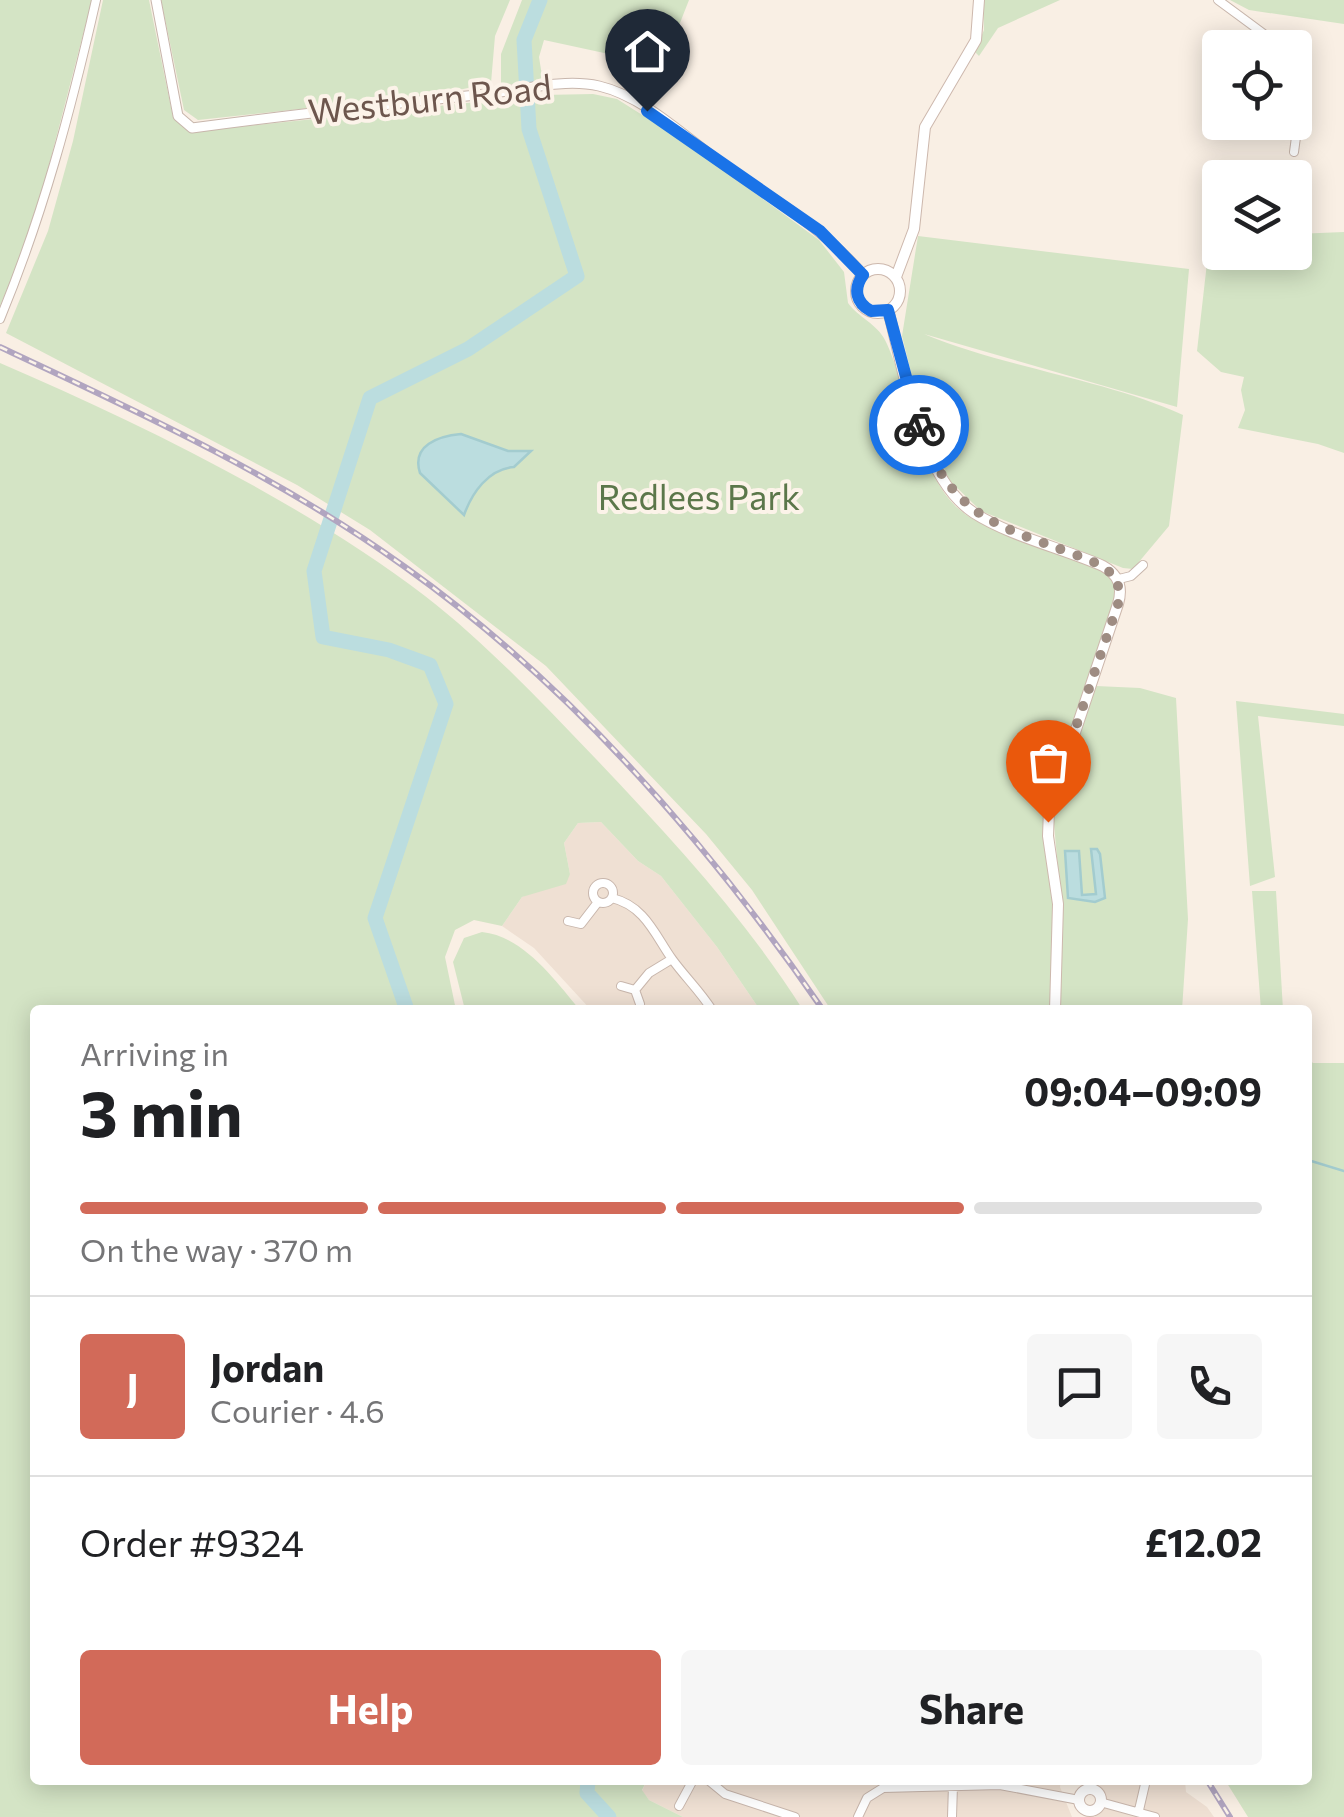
<!DOCTYPE html>
<meta charset="utf-8">
<style>
:root{--surface:#fff;--page:#f6f6f6;--text:#202124;--muted:#757577;--line:#e0e0e0;--accent:#d26a59}
body{margin:0;font-family:Commissioner,sans-serif;background:var(--page);color:var(--text);height:100vh;display:flex;flex-direction:column;font-size:38px;white-space:nowrap}
*{box-sizing:border-box;margin:0}
p{font-size:32px;color:var(--muted)}
.icon{flex:none;width:55px;height:55px;fill:none;stroke:currentColor;stroke-width:2;stroke-linecap:round;stroke-linejoin:round}
.map{position:relative;flex:1;overflow:hidden}
.drawer{position:absolute;left:30px;top:1005px;width:1282px;height:780px;display:flex;flex-direction:column;background:var(--surface);border-radius:10px;box-shadow:0 5px 25px #0003}
.drawer>*{flex:none}
.buttons{position:absolute;left:1202px;top:30px;display:grid;gap:20px}
.buttons a{display:grid;place-items:center;width:110px;height:110px;border-radius:10px;background:var(--surface);box-shadow:0 5px 25px #0003;font-size:50px}
.pin{position:absolute;display:grid;place-items:center;width:85px;height:85px;color:#fff;margin:-102px -42px;border-radius:50% 50% 50% 0;rotate:-45deg;box-shadow:0 0 10px #0007}
.pin .icon{rotate:45deg}
.courier{position:absolute;display:grid;place-items:center;width:100px;height:100px;margin:-50px;border:8px solid #1a73e8;border-radius:50%;background:#fff;color:#222;box-shadow:0 2px 12px #0007}
.summary em{font-style:normal;font-weight:700}
.summary div{display:flex;flex-direction:column-reverse}
.summary{display:flex;align-items:center;justify-content:space-between;height:170px;padding:0 50px}
h1{font-size:65px;font-weight:700;line-height:75px}
.bar{display:grid;grid-template-columns:repeat(4,1fr);gap:15px 10px;align-content:center;height:120px;padding:0 50px}
.bar i{height:12px;border-radius:8px;background:var(--line)}
.bar .selected{background:var(--accent)}
.bar p{grid-column:span 4}
.line{display:flex;align-items:center;gap:25px;padding:0 50px;border-top:2px solid var(--line)}
.line div{flex:1}
.round{display:grid;place-items:center;flex:none;width:105px;height:105px;border-radius:10px;background:var(--page)}
.primary-button{display:flex;gap:20px;margin-top:auto;padding:20px 50px}
.primary-button a{flex:1;height:115px;border-radius:10px;background:var(--accent);color:#fff;font-size:40px;font-weight:700;line-height:115px;text-align:center}
.primary-button a+a{background:var(--page);color:var(--text)}
.map>svg:first-child{display:block}
.residential{fill:#efe0d3}
.green{fill:#d4e4c5}
.water{fill:#bbdddf;stroke:#a3cccf;stroke-width:2.5}
.lines{fill:none;stroke-linecap:round;stroke-linejoin:round}
.stream{stroke:#a3cccf;stroke-width:2.5}
.river{stroke:#bbdddf;stroke-width:15}
.minor-casing{stroke:#c8b6ac;stroke-width:10}
.tertiary-casing{stroke:#c8b6ac;stroke-width:11}
.secondary-casing{stroke:#cdb8ad;stroke-width:12}
.minor{stroke:#fff;stroke-width:8}
.tertiary{stroke:#fff;stroke-width:9}
.secondary{stroke:#fff;stroke-width:10}
.rail-casing{stroke:#b1a5c0;stroke-width:6}
.rail{stroke:#fcf3e9;stroke-width:2.5;stroke-dasharray:8;stroke-linecap:butt}
.done{stroke:#9e8c82;stroke-width:10;stroke-dasharray:0 18}
.route{stroke:#1a73e8;stroke-width:12}
.labels{text-anchor:middle;stroke-width:8;stroke-linejoin:round;paint-order:stroke}
.street-label{font-size:35px;fill:#6d564d;stroke:#fcf3e9}
.park-label{font-size:35px;fill:#5b774a;stroke:#fcf3e9}
</style>
<div class="map">
<svg width="1344" height="1817" viewBox="0 0 1344 1817">
<rect width="100%" height="100%" fill="#f9efe4"/>
<path class="residential" d="M601,822l37,39 23,15 56,71 43,63h-169l-57,-62 -32,-22 20,-29 48,-23 -6,-31 14,-20z
M647,1780h414l-1,7 12,30h-389l-34,-17 -7,-9z
M1101,1780h84l1,12 21,15 7,10h-119z"/>
<path class="green" d="M0,0h92l-59,227 -33,79z
M103,0h46l24,117 16,15 354,-37 50,-1 24,5 68,43 134,98 25,32 4,31c10,14 29,21 37,37 25,50 33,140 80,174 29,22 132,42 147,67 4,7 3,15 2,22l-67,199 7,105 -3,103h-220l-79,-120 -46,-56 -160,-168 -176,-136 -73,-45 -291,-152 42,-102 25,-90z
M161,0h349l-15,36 -4,47 -51,11 -242,26 -14,-10z
M522,0h167l-22,56 -2,21 -10,-13 -111,-24 -5,17 4,25 -42,3v-31z
M983,0h77l-62,28 -19,28 -4,-4 9,-22z
M1230,0h114v24l-95,-14z
M1344,232v221l-26,-9 -80,-16 7,-18 -4,-20 3,-13 -23,-5 -24,-21 13,-115h10v16h75v-18z
M918,236l271,33 -12,138 -253,-73c81,34 180,45 259,81l-14,111 -36,43 -10,-1 -142,-57 -31,-30 -25,-52 -23,-93z
M0,363c140,60 305,141 425,233 62,48 117,107 171,163 75,79 149,159 207,251h-43l-43,-63 -56,-71 -23,-15 -37,-39 -23,1 -14,20 6,31 -4,10 -44,13 -20,29 -28,-6 -19,10 -10,27 11,53h-421v770h612l-5,10 7,10 34,17h-683z
M1096,686l44,2 36,10 12,221 -6,91h-123l3,-97 -9,-100z
M1236,701l108,13v12l-86,-10 17,161 -25,9z
M1252,891h24l7,119h-22z
M482,932c41,4 73,48 98,78h-115l-12,-48 11,-24z
M1308,1059l5,4h31v754h-96l-23,-37h83z"/>
<path class="water" d="M461,434l47,17h23l-17,16c-26,2 -42,26 -50,48l-44,-42c-9,-28 19,-37 41,-39z
M1091,849h6l3,5 5,44 -10,4 -27,-4 -3,-47h14l3,44 14,-1z"/>
<g class="lines">
<path class="stream" d="M1308,1160l36,11"/>
<path class="river" d="M407,1010l-32,-92 71,-214 -16,-39 -41,-15 -66,-13 -9,-66 56,-173 98,-49 109,-73 -48,-147 -5,-89 16,-40
M588,1780l-1,13 22,24"/>
<g class="minor-casing">
<path id="minor" d="M1218,0l65,48
M1294,152l8,-60 -7,-31
M0,319c43,-104 71,-209 96,-319
M1119,579l12,-3 12,-11
M593 893a10 10 0 1 1 20 0a10 10 0 1 1-20 0Z
M612,898c33,8 43,37 60,61 13,18 28,32 40,51
M568,921l13,3 17,-22
M621,986l14,4 5,14
M635,990l14,-17 23,-14
M708,1780l17,14 70,23
M1100,1802l55,15
M679,1806l14,-26
M1139,1810l7,-30
M858,1817l9,-19 16,-10 117,-3 79,15
M952,1817l1,-32"/>
</g>
<g class="tertiary-casing">
<path id="tertiary" d="M156,0l22,116 14,12c97,-13 196,-24 294,-34 35,-4 78,-16 113,-8 47,11 89,54 128,81 48,34 98,62 136,108"/>
</g>
<g class="secondary-casing">
<path id="secondary" d="M856 291a22 22 0 1 1 44 0a22 22 0 1 1-44 0Z
M896,277l18,-48 11,-102 51,-87 3,-40
M888,310c16,60 31,167 86,203 38,24 88,35 129,53 16,9 20,21 15,38l-69,206 -1,26 10,68 -3,106
M1079 1800a11 11 0 1 1 22 0a11 11 0 1 1-22 0Z"/>
</g>
<use href="#minor" class="minor"/>
<use href="#tertiary" class="tertiary"/>
<use href="#secondary" class="secondary"/>
<g class="rail-casing">
<path id="rail" d="M0,347c139,65 280,130 405,220 166,118 303,276 418,443
M1207,1780l23,37"/>
</g>
<use href="#rail" class="rail"/>
</g>
<g class="lines">
<path class="done" d="M919,425c35,105 95,102 184,141l15,14v24l-64,187 -6,31"/>
<path class="route" d="M647,111l173,120 43,44c-10,14 -7,28 8,36l17,-1 31,115"/>
</g>
<g class="labels">
<g class="street-label">
<text transform="translate(430 100) rotate(-6)" y="12">Westburn Road</text>
</g>
<g class="park-label">
<text x="699" y="510">Redlees Park</text>
</g>
</g>
</svg>
<div class="buttons">
<a><svg class="icon" aria-label="locate" viewBox="0 0 24 24"><circle cx="12" cy="12" r="6"/><path d="M12 2v4M12 18v4M2 12h4M18 12h4"/></svg></a>
<a><svg class="icon" aria-label="layers" viewBox="0 0 24 24"><path d="M12 4l9 5-9 5-9-5zM3 14l9 5 9-5"/></svg></a>
</div>
<div class="pin" style="left:1048px;top:822px;background:#ea580c"><svg class="icon" aria-label="bag" viewBox="0 0 24 24"><path d="M5 8h14l-1 12H6zM9 8a3 3 0 0 1 6 0"/></svg></div>
<div class="pin" style="left:647px;top:111px;background:#1f2937"><svg class="icon" aria-label="home" viewBox="0 0 24 24"><path d="M3 11l9-7 9 7M6 9v11h12V9"/></svg></div>
<div class="courier" style="left:919px;top:425px"><svg class="icon" aria-label="bike" viewBox="0 0 24 24"><circle cx="6" cy="16" r="4"/><circle cx="18" cy="16" r="4"/><path d="M6 16l4-8h5l3 8M10 8l3 8H6M13 5h3"/></svg></div>
<section class="drawer">
<div class="summary"><div><h1>3 min</h1><p>Arriving in</p></div><em>09:04–09:09</em></div>
<div class="bar"><i class="selected"></i><i class="selected"></i><i class="selected"></i><i></i><p>On the way · 370 m</p></div>
<div class="line" style="height:180px"><b class="round" style="background:var(--accent);color:#fff">J</b><div><b>Jordan</b><p>Courier · 4.6</p></div><a class="round"><svg class="icon" aria-label="chat" viewBox="0 0 24 24"><path d="M4 5h16v11H9l-5 4z"/></svg></a><a class="round"><svg class="icon" aria-label="phone" viewBox="0 0 24 24"><path d="M5 4h4l2 5-3 2q2 4 5 5l2-3 5 2v4C11 20 4 13 5 4z"/></svg></a></div>
<div class="line" style="height:130px"><div>Order #9324</div><b>£12.02</b></div>
<div class="primary-button"><a>Help</a><a>Share</a></div>
</section>
</div>
